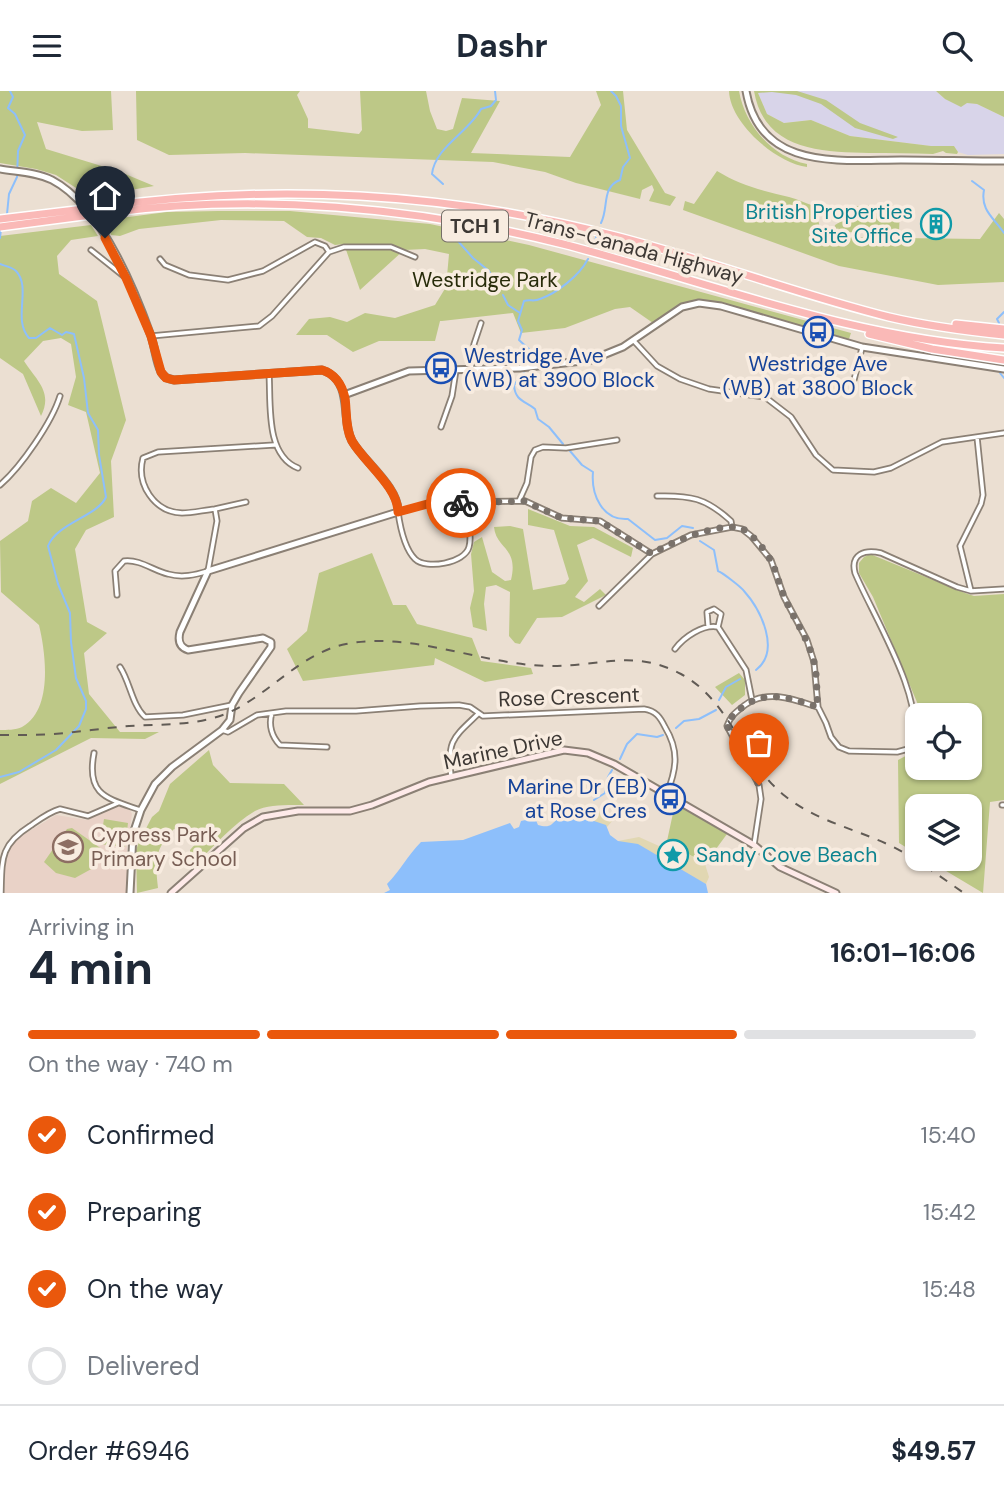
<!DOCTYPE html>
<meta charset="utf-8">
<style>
:root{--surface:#fff;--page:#f6f6f7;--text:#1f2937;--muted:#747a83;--line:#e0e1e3;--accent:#ea580c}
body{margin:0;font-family:"DM Sans",sans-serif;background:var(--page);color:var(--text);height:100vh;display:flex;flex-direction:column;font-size:26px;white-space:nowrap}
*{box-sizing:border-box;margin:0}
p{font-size:23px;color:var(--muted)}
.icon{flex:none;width:38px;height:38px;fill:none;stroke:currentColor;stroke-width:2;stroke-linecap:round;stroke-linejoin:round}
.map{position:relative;height:802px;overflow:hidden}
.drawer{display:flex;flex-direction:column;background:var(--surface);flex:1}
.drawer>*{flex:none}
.tools{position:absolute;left:905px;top:612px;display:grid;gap:14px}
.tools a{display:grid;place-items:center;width:77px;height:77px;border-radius:14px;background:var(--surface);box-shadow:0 2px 5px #0004;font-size:35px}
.pin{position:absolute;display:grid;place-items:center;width:60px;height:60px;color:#fff;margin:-72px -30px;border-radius:50% 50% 50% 0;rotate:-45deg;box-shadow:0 0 7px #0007}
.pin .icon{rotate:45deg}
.courier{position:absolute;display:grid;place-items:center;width:70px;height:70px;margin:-35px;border:5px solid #ea580c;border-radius:50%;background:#fff;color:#222;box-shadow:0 2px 9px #0007}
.overview em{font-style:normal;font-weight:700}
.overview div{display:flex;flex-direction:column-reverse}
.overview{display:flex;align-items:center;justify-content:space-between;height:119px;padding:0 28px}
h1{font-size:46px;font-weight:700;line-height:52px}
.bar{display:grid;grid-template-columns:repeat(4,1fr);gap:10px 7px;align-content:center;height:84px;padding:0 28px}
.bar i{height:9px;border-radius:5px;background:var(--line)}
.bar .active{background:var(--accent)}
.bar p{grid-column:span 4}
.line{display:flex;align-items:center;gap:18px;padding:0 28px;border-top:2px solid var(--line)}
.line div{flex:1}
ol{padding:0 28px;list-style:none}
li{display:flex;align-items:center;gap:21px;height:77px}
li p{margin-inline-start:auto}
li .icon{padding:7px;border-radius:50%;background:var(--accent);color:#fff;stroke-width:4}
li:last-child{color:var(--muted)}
li i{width:38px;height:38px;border:4px solid var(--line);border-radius:50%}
header{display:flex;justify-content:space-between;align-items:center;height:91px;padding:0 28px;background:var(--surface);font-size:32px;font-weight:700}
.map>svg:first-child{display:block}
.industrial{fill:#d8d4e9}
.education{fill:#e9d2c7}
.green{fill:#bdc887}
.sand{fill:#e1d7b2}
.water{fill:#8dbffb}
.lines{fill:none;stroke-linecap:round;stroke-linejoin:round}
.stream{stroke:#8dbffb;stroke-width:2}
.minor-casing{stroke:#8b8075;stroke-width:7}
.tertiary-casing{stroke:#8b8075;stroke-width:9}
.secondary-casing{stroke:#8b8075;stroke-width:9}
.motorway-casing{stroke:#fff;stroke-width:10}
.minor{stroke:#fff;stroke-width:3.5}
.tertiary{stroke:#fff;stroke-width:5}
.secondary{stroke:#feeae9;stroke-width:5}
.motorway{stroke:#fab9b7;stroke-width:7}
.rail{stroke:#615b55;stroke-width:2;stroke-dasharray:9 9;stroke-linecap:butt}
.motorway-bridge-casing{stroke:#fff;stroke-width:10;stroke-linecap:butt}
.motorway-bridge{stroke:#fab9b7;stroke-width:7}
.done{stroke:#7a726b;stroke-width:7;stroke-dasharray:0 12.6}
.route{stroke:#ea580c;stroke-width:9}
.labels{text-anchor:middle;stroke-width:7;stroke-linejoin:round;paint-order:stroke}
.shield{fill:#f8ece0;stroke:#756e68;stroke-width:2}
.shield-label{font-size:19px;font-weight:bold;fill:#3d3834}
.culture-label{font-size:21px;fill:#0d838f;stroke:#f8ece0;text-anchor:end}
.street-label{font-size:21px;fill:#3d3834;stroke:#f8ece0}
.park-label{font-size:21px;fill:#282c0a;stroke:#f8ece0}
.transit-label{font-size:21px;fill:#164399;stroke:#f8ece0;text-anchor:start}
.education-label{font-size:21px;fill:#785e54;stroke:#f8ece0;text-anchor:start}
</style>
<header><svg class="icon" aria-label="menu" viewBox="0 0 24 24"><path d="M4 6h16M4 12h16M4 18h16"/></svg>Dashr<svg class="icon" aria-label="search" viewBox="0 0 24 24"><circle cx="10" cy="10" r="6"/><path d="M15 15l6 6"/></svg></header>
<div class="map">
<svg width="1004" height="802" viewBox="0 0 1004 802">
<rect width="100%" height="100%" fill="#ebdfd2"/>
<path class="industrial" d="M757,0h179l9,8 32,5 27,13v37l-36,1 -10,-3 -4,-6h-23l-81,-10 -39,-16 -27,3 -17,-9z"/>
<path class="education" d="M117,715l13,4 2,4 -5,31v48h-123l1,-35 5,-13 8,-7 38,-23 31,5z"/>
<path class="green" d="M0,0h111l2,39 -31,1 -45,-9 9,27 72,22 36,15 -64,11 -34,-22 -20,-6 -36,-6z
M136,0h164l-3,4 11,24v9l51,6 3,-4 -2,-39h66l4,20 7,18 9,2 7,-2 9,-31 38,3 -29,52 99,4 31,-52 -5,-14h27l4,39 38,63 11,4 -6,9 -21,-5 5,-11 -2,-5 -10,5 -2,9 -64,-16 -31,-11 -52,-10 -248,-9 -76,2 -32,-15z
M729,0h10c6,34 33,66 68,73v3c-31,-4 -77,-44 -78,-76z
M754,0h43l29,9 34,23 38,14 -5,2 -38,-11 -34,-24 -25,-9 -24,-3 -14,1 9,21 17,9 27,-3 39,16 81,10h23l4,6 -1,2 -11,-1 -3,-2 -10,3c-21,-1 -43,-1 -64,-1 -49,-1 -105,-3 -115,-62z
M936,0h68v26l-27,-13 -10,-1 -6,4 -16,-8z
M717,80c23,14 46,20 72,26 9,2 17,7 26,9l7,31 158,2 19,-26 5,6v63l-66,3 -99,-19 -156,-56 2,-9 9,3z
M868,114h32l-1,28h-8l-1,-5 -1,5 -50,-1 -1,-5 -1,5h-4l2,-7 16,-10 5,-9h3v6h9z
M218,120h72l140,13 99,21 322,88 -2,6 -135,-37c-28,0 -38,6 -61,21l-23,-16 -15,2 -50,19 -44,5 -8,-20 -71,8h-2l-5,20h-56l-26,11 -26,-17h-31l13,-16 21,-2 17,5 18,-9 30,5 40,-13 11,-18 3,-33 -24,-5 -21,1 -44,40 -16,-46 -9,1 -14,-7 -14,-1 -23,-16 -63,-1 -82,9 -19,7 -9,-1 -6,-15 62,-8z
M91,134l7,11 -27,4 -14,16 2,18 38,27 29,119 -15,41 3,56 -28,13 -11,19 12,73 20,11 -23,20 5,41 31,38h39l-14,7 -54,-1 -91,46v-54c6,0 16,0 22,-3 31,-17 24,-73 17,-102l-38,-33 -1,-51 28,-20 4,-20 19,-13 25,15 24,-30 -14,-61 -18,-7 8,-28 -5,-33 -10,-6 -18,3 -19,20c13,20 29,31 17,55l-18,-42 -23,-16v-122z
M528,418l42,17 24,1 39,21 -2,9 -38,-19 -16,7 11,36 -13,16 9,5 16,-13 6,6 -44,22 -25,1 -17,26 -5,-1 -6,-7 1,-44 -14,-7 -10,2 -2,17 3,27 -14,-4 -3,-19 4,-17 -3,-37 3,-12 8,-5 10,35 13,9 6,-1c8,-33 -15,-31 -17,-53l16,-1 13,3 10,61 32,-6 4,-5 -15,-49 -26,-5z
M372,462l21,52h13l11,19 55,14 9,23 50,7 2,6 -48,8 -50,-24 -1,7 -131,16 -16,-32 20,-18 12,-58z
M870,463l95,39 9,3 30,-2v206l-14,2 -7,91 -57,-34h44v-52h-53v47l-18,-11 -1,-83 19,-10v18h53v-52h-51v-9l-46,-110 -14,-24v-10l5,-6z
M739,582l6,7v15l-13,10 -17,-18z
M209,659l4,15 17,18 54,1 20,21c-15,0 -36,-1 -49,6 -22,13 -41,35 -58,52l-7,-3v-10l9,-10 -25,-11c-20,22 -19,31 -16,59l-21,5 -1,-43 3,-8 13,-25 7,-6 11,-27z
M675,713l52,30 -22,30 -38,-23z
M104,728l24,4 -3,24 -25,-3z
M72,737l34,24 -11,15 -20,11 -19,-5 -12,-11 23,-33z"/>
<path class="sand" d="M587,716l26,9 1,3 -7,8 -35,-8z
M639,746l20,9 8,-5 38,23 4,13 -3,7 -88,-43z"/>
<path class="water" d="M579,725l27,9 4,10 8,6 20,3 68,40 2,9h-324l6,-3 -3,-6c13,-13 21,-29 34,-42l42,-2 47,-17 4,6 5,-2 2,-6 14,-3 3,7c10,3 14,1 19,-7z"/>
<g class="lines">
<path class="stream" d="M972,90l12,9c-4,20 10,28 20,43
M443,93l-11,-10c3,-27 37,-42 49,-65l10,-3 5,-6 -1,-9
M7,123l2,-20 8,-17 1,-26 7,-16 -10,-21 -7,-6 5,-11 -3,-6
M601,132c8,-15 0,-36 19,-43l3,-13 7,-9 -9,-32v-20l-5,-10 -5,-5
M0,147l1,-9
M457,149l16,18 16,13 10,20
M593,155l4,-11
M0,173c5,2 12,3 16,7 16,17 -4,48 13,67h7l14,-10 12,7 4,-3 8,2 10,44 4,35 10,17 1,25 7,42c-8,19 -49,26 -58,49l10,38 12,29 1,29 5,36 10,23v8l-7,17 -23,24 -37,22 -19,5
M503,204l5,10 12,8
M999,232l-2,-4 7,-7
M530,269l1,-9 -12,-11 3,-10 -4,-9 6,-20c6,-2 10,1 16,-2 17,-6 39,-23 48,-40
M524,282l-10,12c1,16 11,16 21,24l3,10 11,8 14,17
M1000,282l4,5
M570,360l12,14 11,7c-2,22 9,49 35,47l27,21 12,-2 15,-12 11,2
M700,450l14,9 4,21c5,2 23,16 26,20 17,19 37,60 12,79
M719,609l7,-13 14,-8
M676,637l8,-7 15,-2 17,-9
M620,668l7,-15 10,-10 20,3 6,-2
M594,709l11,-7 3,-16 4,-7
M587,729l2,-13"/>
<g class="minor-casing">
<path id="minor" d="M91,159l35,28
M160,168l5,6 24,10 39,5 35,-9 52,-29 10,4 4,6
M151,245l108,-10 13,-10 57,-64 15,-5h47l24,10
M633,249l24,26 23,13 29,10 56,8 26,20 25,38 17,15 41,2 17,-4 51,-26 62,-9
M471,279l3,-26 7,-21
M269,282c2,31 -4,82 29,95
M854,289l8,-32
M441,336l11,-31 4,-26
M0,394c21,-18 52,-63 60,-89
M657,405c33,-1 49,2 74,25l1,6
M519,410l8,-18 4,-26 4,-7 8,-3 23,1 51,-8
M467,412c-1,14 6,31 2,44 -4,16 -43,23 -54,12 -10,-10 -15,-33 -17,-47l37,-10 90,-1 37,17 38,3 52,33 39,-19 41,-8 10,2 9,7 20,24 13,37 23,43 7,22 4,45 8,16 5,14 8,10 10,4 48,1 11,-3 4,-5c15,-43 -40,-130 -57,-171 -5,-19 10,-24 26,-20l76,34 14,4 33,-2
M215,418l31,-7
M971,500l-11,-45 21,-42 2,-9 -6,-58
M117,504l-2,-24 9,-10c16,-2 30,10 44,13 14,4 27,1 40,-3l9,-50 -2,-12c-11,1 -22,4 -33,4 -28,-1 -46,-29 -39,-55l15,-6 116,-7
M599,515l53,-52
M708,534l-1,-13 7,-3 7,5 -3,13
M675,558c9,-12 28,-25 43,-22l28,43 6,30
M120,576c10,15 12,38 25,50l38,-2 49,-10
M272,622c-4,12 0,24 8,32l47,2
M222,639l6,2 29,-17 29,-4h70l64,-5 39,-1 11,2 13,9 161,-7c12,2 16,8 21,18 14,23 12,41 2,66
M94,662c-8,42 12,45 46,57
M451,685c-4,-36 2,-38 27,-62
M1002,714h2
M754,754l7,-46 -2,-14 -32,-59c4,-11 9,-14 18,-21 22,-16 48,-6 72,2
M1,802c1,-34 -1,-48 29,-67 10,-7 19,-14 30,-17l28,7 30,-13"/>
</g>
<g class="tertiary-casing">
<path id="tertiary" d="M746,0c14,80 93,69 155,69 34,0 69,1 103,1
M0,78c17,3 36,3 52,11 48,25 82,108 99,156 4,12 5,26 10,36 3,6 8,7 13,8l148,-10c13,4 20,15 22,28 3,14 1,30 8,43 12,21 47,46 46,71l-190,59 -28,61c-2,8 -1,15 8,18l75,-12 8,4v5l-32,46 -7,12 -2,15 -8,10 -50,37 -17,17 -14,26 -8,24 -3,59
M344,304l65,-24 111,-3 71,-8 32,-13 59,-40 17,-4 22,3 141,41 142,22"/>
</g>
<g class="secondary-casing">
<path id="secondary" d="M171,802l73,-65 19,-11 35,-6h52l22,-6 57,-23 135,-32 24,3 26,11 140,81 26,22 56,26"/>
</g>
<g class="motorway-casing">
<path id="motorway" d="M101,116c172,-24 347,-15 514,29 93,24 182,58 274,81 38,9 77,14 115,18
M106,122c151,-20 310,-6 457,31 146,38 289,95 441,104
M956,233l48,5
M869,243l63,15 72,11"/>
</g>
<use href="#minor" class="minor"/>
<use href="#tertiary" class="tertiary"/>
<use href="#secondary" class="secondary"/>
<use href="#motorway" class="motorway"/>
<path class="rail" d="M0,644c18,0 36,0 54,-1 25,-2 50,-6 75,-8 34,-2 70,0 101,-14 41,-19 71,-59 116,-68 67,-13 136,21 203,22 51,1 82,-18 132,8 51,28 60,87 104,122 30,24 67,32 102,48 28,13 52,32 77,49"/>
<g class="motorway-bridge-casing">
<path id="motorway-bridge" d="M0,128l101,-12
M0,136l106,-14"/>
</g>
<use href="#motorway-bridge" class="motorway-bridge"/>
</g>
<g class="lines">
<path class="done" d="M461,412l63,-2 38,17 38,3 52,33c16,-11 72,-34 91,-25 10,6 23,22 28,32 6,11 8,24 13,35 9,22 23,40 29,63 5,15 3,33 5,48 -25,-8 -51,-18 -74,-1 -9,6 -13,10 -17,20l32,59"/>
<path class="route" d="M105,147l21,40 25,58 10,36 5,6 8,2 148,-10c13,4 20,15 23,28 2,14 0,30 7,43 12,21 46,46 46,71l33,-9h30"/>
</g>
<defs>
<g id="building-ring" transform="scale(1.575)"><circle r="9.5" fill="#f8ece0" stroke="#0f9aa8" stroke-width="1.5"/><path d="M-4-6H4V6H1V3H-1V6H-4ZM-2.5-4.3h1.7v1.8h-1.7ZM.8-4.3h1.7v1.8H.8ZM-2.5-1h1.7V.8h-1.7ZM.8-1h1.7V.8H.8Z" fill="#0f9aa8"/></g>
<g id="bus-ring" transform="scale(1.575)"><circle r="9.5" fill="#f8ece0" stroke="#1a4fb4" stroke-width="1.5"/><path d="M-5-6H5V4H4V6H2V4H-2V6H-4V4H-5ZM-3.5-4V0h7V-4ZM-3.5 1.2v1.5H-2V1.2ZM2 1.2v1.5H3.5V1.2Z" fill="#1a4fb4"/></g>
<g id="school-ring" transform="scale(1.575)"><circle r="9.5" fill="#f8ece0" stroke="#8d6e63" stroke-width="1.5"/><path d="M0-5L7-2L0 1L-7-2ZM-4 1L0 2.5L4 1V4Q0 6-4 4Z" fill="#8d6e63"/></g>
<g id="sight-ring" transform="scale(1.575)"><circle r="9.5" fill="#f8ece0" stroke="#0f9aa8" stroke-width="1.5"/><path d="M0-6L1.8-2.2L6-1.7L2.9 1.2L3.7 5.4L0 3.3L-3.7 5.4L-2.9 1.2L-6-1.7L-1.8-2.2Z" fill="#0f9aa8"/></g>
</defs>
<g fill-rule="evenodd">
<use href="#building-ring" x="936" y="133"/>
<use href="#bus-ring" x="818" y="241"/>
<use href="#bus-ring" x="441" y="277"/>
<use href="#bus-ring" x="670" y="708"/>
<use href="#school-ring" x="68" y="756"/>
<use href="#sight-ring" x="673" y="764"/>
</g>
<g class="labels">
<rect class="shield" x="442" y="119.5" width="66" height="31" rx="5"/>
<g class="shield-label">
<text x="475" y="142">TCH 1</text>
</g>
<g class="culture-label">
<text x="913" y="128">British Properties<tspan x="913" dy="24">Site Office</tspan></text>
<text x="696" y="771" text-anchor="start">Sandy Cove Beach</text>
</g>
<g class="street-label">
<text transform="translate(634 157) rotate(15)" y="7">Trans-Canada Highway</text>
<text transform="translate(569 606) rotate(-2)" y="7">Rose Crescent</text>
<text transform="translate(503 659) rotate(-12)" y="7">Marine Drive</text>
</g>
<g class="park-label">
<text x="485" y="196">Westridge Park</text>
</g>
<g class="transit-label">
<text x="464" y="272">Westridge Ave<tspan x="464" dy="24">(WB) at 3900 Block</tspan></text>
<text x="818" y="280" text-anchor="middle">Westridge Ave<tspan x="818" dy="24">(WB) at 3800 Block</tspan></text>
<text x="647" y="703" text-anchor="end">Marine Dr (EB)<tspan x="647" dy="24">at Rose Cres</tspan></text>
</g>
<g class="education-label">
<text x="91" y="751">Cypress Park<tspan x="91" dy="24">Primary School</tspan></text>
</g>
</g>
</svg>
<div class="tools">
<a><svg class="icon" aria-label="locate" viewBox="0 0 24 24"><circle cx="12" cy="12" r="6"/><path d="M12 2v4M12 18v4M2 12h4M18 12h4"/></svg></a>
<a><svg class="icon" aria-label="layers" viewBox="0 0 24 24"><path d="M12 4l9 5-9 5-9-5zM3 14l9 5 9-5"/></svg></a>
</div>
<div class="pin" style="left:759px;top:694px;background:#ea580c"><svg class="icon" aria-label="bag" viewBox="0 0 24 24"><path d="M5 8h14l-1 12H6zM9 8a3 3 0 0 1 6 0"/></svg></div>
<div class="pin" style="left:105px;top:147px;background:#1f2937"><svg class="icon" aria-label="home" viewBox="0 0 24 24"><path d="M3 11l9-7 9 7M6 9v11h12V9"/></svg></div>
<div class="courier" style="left:461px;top:412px"><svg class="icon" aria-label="bike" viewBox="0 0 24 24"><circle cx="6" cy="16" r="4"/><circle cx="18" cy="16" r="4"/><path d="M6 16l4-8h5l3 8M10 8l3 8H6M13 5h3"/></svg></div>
</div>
<section class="drawer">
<div class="overview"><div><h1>4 min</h1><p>Arriving in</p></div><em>16:01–16:06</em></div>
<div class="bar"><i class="active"></i><i class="active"></i><i class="active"></i><i></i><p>On the way · 740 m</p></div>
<ol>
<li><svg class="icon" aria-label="check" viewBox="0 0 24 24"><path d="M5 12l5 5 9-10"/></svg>Confirmed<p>15:40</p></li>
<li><svg class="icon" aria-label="check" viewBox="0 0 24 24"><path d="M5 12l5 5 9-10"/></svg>Preparing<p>15:42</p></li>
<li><svg class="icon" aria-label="check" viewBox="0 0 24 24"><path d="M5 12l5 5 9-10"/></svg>On the way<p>15:48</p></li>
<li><i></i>Delivered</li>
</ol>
<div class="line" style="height:91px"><div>Order #6946</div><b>$49.57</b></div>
</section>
